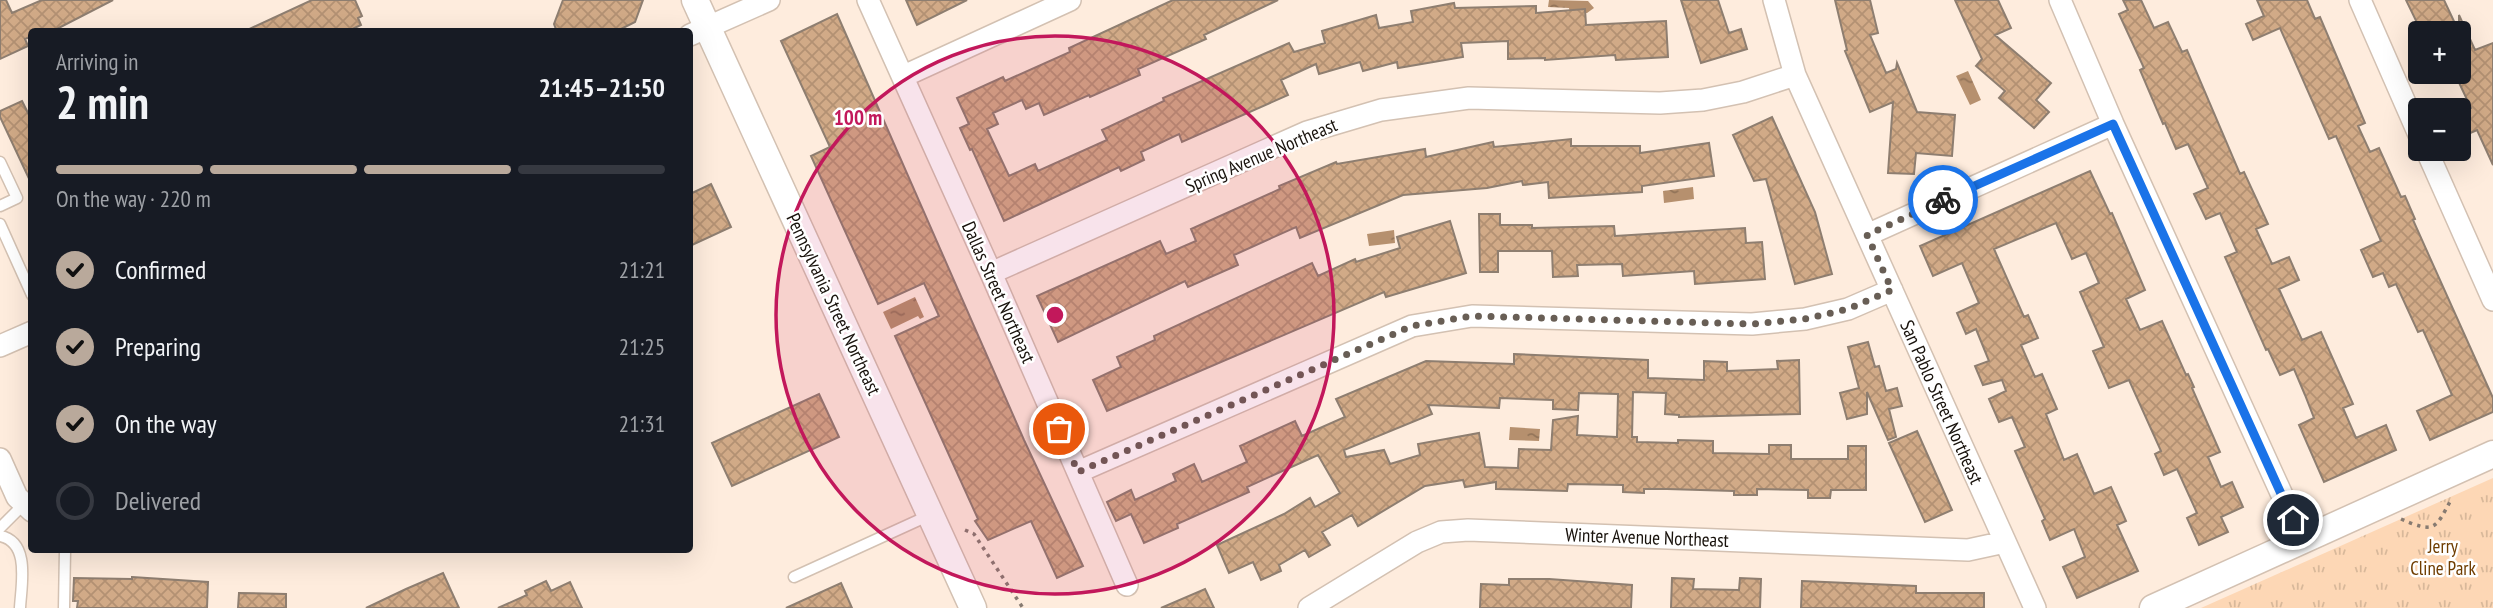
<!DOCTYPE html>
<meta charset="utf-8">
<style>
:root{--surface:#171b24;--page:#242831;--text:#f1f3f6;--muted:#9ea1a6;--line:#363941;--accent:#b9a99b}
body{margin:0;font-family:"PT Sans Narrow",sans-serif;background:var(--page);color:var(--text);height:100vh;display:flex;flex-direction:column;font-size:26px;white-space:nowrap}
*{box-sizing:border-box;margin:0}
p{font-size:23px;color:var(--muted)}
.icon{flex:none;width:38px;height:38px;fill:none;stroke:currentColor;stroke-width:2;stroke-linecap:round;stroke-linejoin:round}
.map{position:relative;flex:1;overflow:hidden}
.details{position:absolute;left:28px;top:28px;width:665px;height:525px;display:flex;flex-direction:column;background:var(--surface);border-radius:7px;box-shadow:0 7px 28px #0002}
.details>*{flex:none}
.fabs{position:absolute;left:2408px;top:21px;display:grid;gap:14px}
.fabs a{display:grid;place-items:center;width:63px;height:63px;border-radius:7px;background:var(--surface);box-shadow:0 7px 28px #0002;font-size:35px}
.pin{position:absolute;display:grid;place-items:center;width:60px;height:60px;color:#fff;margin:-30px;border:4px solid #fff;border-radius:50%;box-shadow:0 2px 7px #0007}
.courier{position:absolute;display:grid;place-items:center;width:70px;height:70px;margin:-35px;border:5px solid #1a73e8;border-radius:50%;background:#fff;color:#222;box-shadow:0 2px 9px #0007}
.head em{font-style:normal;font-weight:700}
.head div{display:flex;flex-direction:column-reverse}
.head{display:flex;align-items:center;justify-content:space-between;height:119px;padding:0 28px}
h1{font-size:46px;font-weight:700;line-height:52px}
.bar{display:grid;grid-template-columns:repeat(4,1fr);gap:10px 7px;align-content:center;height:84px;padding:0 28px}
.bar i{height:9px;border-radius:5px;background:var(--line)}
.bar .current{background:var(--accent)}
.bar p{grid-column:span 4}
ol{padding:0 28px;list-style:none}
li{display:flex;align-items:center;gap:21px;height:77px}
li p{margin-inline-start:auto}
li .icon{padding:7px;border-radius:50%;background:var(--accent);color:#111;stroke-width:4}
li:last-child{color:var(--muted)}
li i{width:38px;height:38px;border:4px solid var(--line);border-radius:50%}
.map>svg:first-child{display:block}
.park{fill:url(#park-tufts)}
.water{fill:url(#water-ripples)}
.building{fill:url(#building-cross-hatch);stroke:#8e7e70;stroke-width:2;fill-rule:evenodd}
.lines{fill:none;stroke-linecap:round;stroke-linejoin:round}
.service-casing{stroke:#d3c1b2;stroke-width:13}
.minor-casing{stroke:#d3c1b2;stroke-width:24}
.tertiary-casing{stroke:#d3c1b2;stroke-width:29}
.path{stroke:#877b71;stroke-width:3.5;stroke-dasharray:3.5 5;stroke-linecap:butt}
.service{stroke:#fff;stroke-width:10}
.minor{stroke:#fff;stroke-width:21}
.tertiary{stroke:#fff;stroke-width:26}
.done{stroke:#685e55;stroke-width:7;stroke-dasharray:0 12.6}
.route{stroke:#1a73e8;stroke-width:9}
.ring{fill:none;stroke:#c2185b;stroke-width:3.5}
.labels{text-anchor:middle;stroke-width:5;stroke-linejoin:round;paint-order:stroke}
.street-label{font-size:19px;fill:#18120c;stroke:#fff}
.park-label{font-size:19px;fill:#6f3d00;stroke:#fff}
.centre{fill:#c2185b;stroke:#fff;stroke-width:3.5}
.ring-label{font-size:21px;text-anchor:middle;font-weight:bold;fill:#c2185b;stroke:#fff;stroke-width:5;stroke-linejoin:round;paint-order:stroke}
</style>
<div class="map">
<svg width="2493" height="608" viewBox="0 0 2493 608">
<defs>
<pattern id="park-tufts" width="24" height="20" patternUnits="userSpaceOnUse" patternTransform="scale(1.75)"><rect width="24" height="20" fill="#fdd7b5"/><path d="M3 7l-1-3M5 7V3M7 7l1-3M15 17l-1-3M17 17v-4M19 17l1-3" fill="none" stroke="#d8b89a"/></pattern>
<pattern id="water-ripples" width="26" height="14" patternUnits="userSpaceOnUse" patternTransform="scale(1.75)"><rect width="26" height="14" fill="#b6906e"/><path d="M2 4q2-2 4 0t4 0M15 11q2-2 4 0t4 0" fill="none" stroke="#937459"/></pattern>
<pattern id="building-cross-hatch" width="8" height="8" patternUnits="userSpaceOnUse" patternTransform="scale(1.75)"><rect width="8" height="8" fill="#d1aa87"/><path d="M0 0l8 8M0 8l8-8" fill="none" stroke="#b39173"/></pattern>
</defs>
<rect width="100%" height="100%" fill="#feecdd"/>
<path class="park" d="M2493,478v130h-292z"/>
<path class="water" d="M1549,0l39,1 6,7 -7,5h-17l-1,-5 -21,-1z
M1968,71l13,29 -11,5 -14,-29z
M1693,187l1,12 -30,4 -1,-12z
M1394,230l1,13 -26,3 -2,-12z
M915,297l9,20 -4,2 -2,-3 -27,13 -8,-17z
M1510,427l30,2 -1,12 -30,-1z"/>
<path class="building" d="M0,0h6l6,13 30,-13h71l-62,32h-19v4l-7,3 3,7 -28,13z
M312,0h43l7,16 -4,2 3,7 -15,7h-103z
M563,0h80l-8,22 -20,10h-58l-3,-8z
M906,0h61l-50,25z
M1173,0h105l-74,35 2,4 -68,30 2,6 -50,22 -1,-2 -45,20 -5,-12 -13,6 -4,-9 -29,13 5,11 -11,5 22,47 26,-12 3,7 69,-31 -5,-10 62,-29 -1,-3 126,-55 5,9 31,-9 -3,-12 54,-16 3,13 34,-6 -2,-11 43,-8 1,5 81,-2v7l49,-4 1,16 80,-4 2,36 -52,3 -1,-5 -70,5v-2l-37,1v-18l-47,2 2,14 -65,11 -1,-6 -34,9 -3,-9 -41,12 -3,-10 -35,16 7,15 -106,47 -3,-8 -38,18 3,8 -23,11 -2,-4 -115,54 -32,-72 -2,1 -10,-22 9,-4 -12,-26 46,-21 2,4 65,-29 -1,-4z
M1681,0h37l11,33 12,-4 6,20 -46,14z
M1835,0h35l8,33 -8,2 16,38 10,-4 1,-6 20,49 38,3 -3,41 -36,-3 -2,21 -26,-1 5,-71 -23,10 -25,-61 2,-1z
M1955,0h43l13,28 -16,7 56,48 -15,17 13,12 -15,16 -35,-30 6,-7 -29,-25 6,-7z
M2123,0h18l13,28 14,-6 14,30 5,-2 53,124 4,-2 24,52 -12,5 16,35 17,-7 10,23 -20,9 23,51 19,-8 32,72 -10,4 13,30 30,-13 10,25 -72,32 -25,-57 15,-7 -9,-23 -11,-26 -14,6 -12,-26 -2,1 -41,-93 12,-5 -17,-39 -14,6 -12,-25 14,-6 -20,-44 -12,5 -11,-26 -2,1 -23,-54 4,-2 -25,-54 9,-4z
M2257,0h50l8,19 5,-2 45,106 -7,3 12,26 9,-4 22,49 4,-1 10,23 -2,1 80,178v14l-63,28 -13,-29 35,-16 -29,-65 -5,2 -22,-48 -7,3 -6,-14 -10,4 -12,-27 20,-9 -45,-105 -7,3 -49,-111 -27,12 -7,-16 18,-8z
M2406,0h38l15,32v-17l16,35 18,-7v122l-16,-35 -11,5 -7,-12v-9l12,-6 -17,-36h5v-39h-37z
M837,14l187,426 59,126 -26,12 -26,-57 -43,19 -13,-19 3,-2 -83,-183 44,-20 -15,-33 -46,21 -67,-148 19,-9 -49,-106z
M22,101l10,20v64l-32,-68v-6z
M1772,117l43,95 17,62 -37,10 -29,-105 -12,2 -21,-46z
M1571,139v7h69v7l69,-10 5,33 -72,10v6l-93,6 -1,-16 -25,3 -1,-4 -35,7 -84,7 -103,43 -4,-11 -62,28 4,10 -50,22 -3,-6 -127,61 -21,-46 123,-55 6,13 30,-13 -5,-12 89,-40 -1,-3 57,-24 1,2 88,-15 1,8 67,-15 1,5z
M2090,171l20,43 2,-1 33,77 -19,9 14,31 22,-9 24,54 2,-1 6,13 -2,1 28,64 -12,5 13,30 11,-5 11,25 -22,10 7,15 -29,13 -12,-27 10,-5 -20,-44 -13,6 -9,-21 6,-3 -32,-71 -20,8 -16,-37 11,-4 -24,-55 19,-9 -13,-30 -14,6 -16,-36 -62,26 30,68 4,-2 10,23 -17,7 14,32 7,-3 15,35 -11,5 18,46 13,-6 17,40 17,-7 15,34 -9,4 21,46 -61,27 -14,-31 22,-10 -11,-28 -24,11 -8,-19 3,-2 -30,-68 10,-4 -13,-30 -13,5 -10,-23 17,-8 -4,-11 -19,5 -8,-19 14,-5 -13,-32 -10,5 -9,-21 22,-10 -17,-40 -29,13 -13,-30z
M711,184l20,43 -41,19v-52z
M1479,214h21v11h32v3l82,-2 1,10 130,-8 1,15 16,-1 3,37 -70,5 -1,-13 -71,5 -1,-12 -45,1 1,11 -25,1 -1,-26h-54v21h-18z
M1450,221l16,52 -80,24 -2,-5 -277,119 -14,-31 28,-13 -4,-10 38,-17 -1,-4 158,-73 6,13 37,-17 1,3 44,-14 -3,-11z
M1868,342l7,25 4,-1 7,25 11,-3 5,18 -13,3 7,28 -8,3 -21,-48v22l-20,5 -7,-26 19,-5 -11,-41z
M1514,354l134,6v18l56,2v-19l23,1v9l51,-2 -1,-8 22,-1 1,54 -121,3v-2l-14,-1 1,-21 -33,-1 -1,45h5v5l41,1v-3l35,1v12l56,1v-9h22v14h57v-13h18v44h-35l-1,8h-22v-8l-51,-1v6h-23v-4l-67,-2h-23v4l-21,-1v-7l-55,-1 -1,7 -71,-2v-7l-31,5 -2,-7 -38,6 -67,40 -6,-11 -30,17 8,13 -21,12 -4,-7 -26,15 2,6 -20,9 -8,-18 -24,11 -12,-28 67,-31 26,-16 5,9 25,-14 -22,-38 -71,32 2,5 -72,32 1,4 -34,15 -13,-29 -15,7 -9,-19 24,-12 4,10 41,-19 -3,-7 21,-10 8,18 45,-20 -7,-16 55,-25 7,15 43,-19 -9,-18 90,-38 88,3zM1579,393l39,1 -1,43 -40,-2 1,-19 -25,4 -2,30 -32,-1 -1,19 -33,-1 -6,-34 -61,11 2,11 -30,9 -6,-14 -38,7 -2,-7 88,-36 -4,-9 71,3 1,-10 53,2v9l25,1z
M819,394l20,43 -107,49 -20,-43z
M1917,431l35,79 -27,12 -36,-79z
M443,573l16,35h-93l40,-19z
M132,577l76,5 -1,26h-130l1,-7h-5l1,-23 58,1z
M1672,578l22,1 -1,10 46,1 1,-12 21,1 -1,29h-89z
M1509,579h40l83,6 -1,23h-151l1,-24 28,1z
M546,581l5,10 19,-9 12,26h-84l29,-13 -2,-4z
M1802,581l114,5v7h68v15h-183z
M841,583l11,25h-66z
M1205,589l9,19h-53z
M239,593l47,1v14h-48z"/>
<g class="lines">
<g class="service-casing">
<path id="service" d="M0,162l17,36 -17,8
M0,224l32,71
M0,528l24,-24
M0,536c31,6 21,50 20,72
M794,577l136,-62
M64,608l1,-58"/>
</g>
<g class="minor-casing">
<path id="minor" d="M868,0l123,273 136,312
M1774,0l21,75 240,533
M2060,0l53,124 190,417
M2360,0l60,137
M690,35l79,-35
M904,76l166,-76
M2426,149l67,151
M1867,235l246,-111
M991,273l316,-141 74,-22 88,-12 191,5 43,-3 40,-8 52,-17
M0,346l32,-14
M0,459l17,38 15,14
M1078,472l334,-146 60,-10 280,8 53,-5 43,-10 44,-19
M1309,608l108,-66 24,-10 27,-2 500,20 37,-8"/>
</g>
<g class="tertiary-casing">
<path id="tertiary" d="M695,0l278,608
M2153,608l340,-154"/>
</g>
<path class="path" d="M2401,519c35,15 34,10 51,-21
M965,530l9,4 49,74"/>
<use href="#service" class="service"/>
<use href="#minor" class="minor"/>
<use href="#tertiary" class="tertiary"/>
</g>
<g class="lines">
<path class="done" d="M1059,429l19,43 334,-146 60,-10 280,8 53,-5 43,-10 44,-19 -25,-55 76,-35"/>
<path class="route" d="M1943,200l170,-76 180,396"/>
</g>
<circle cx="1055" cy="315" r="279" fill="#c2185b" fill-opacity=".12"/>
<circle class="ring" cx="1055" cy="315" r="279"/>
<g class="labels">
<g class="street-label">
<text transform="translate(1261 155) rotate(-23)" y="7">Spring Avenue Northeast</text>
<text transform="translate(999 292) rotate(66)" y="7">Dallas Street Northeast</text>
<text transform="translate(834 304) rotate(65)" y="7">Pennsylvania Street Northeast</text>
<text transform="translate(1942 402) rotate(66)" y="7">San Pablo Street Northeast</text>
<text transform="translate(1647 537) rotate(2)" y="7">Winter Avenue Northeast</text>
</g>
<g class="park-label">
<text x="2443" y="553">Jerry<tspan x="2443" dy="22">Cline Park</tspan></text>
</g>
</g>
<circle cx="1055" cy="315" r="10" class="centre"/>
<g class="ring-label">
<text x="858" y="125">100 m</text>
</g>
</svg>
<div class="fabs">
<a>+</a>
<a>−</a>
</div>
<div class="pin" style="left:1059px;top:429px;background:#ea580c"><svg class="icon" aria-label="bag" viewBox="0 0 24 24"><path d="M5 8h14l-1 12H6zM9 8a3 3 0 0 1 6 0"/></svg></div>
<div class="pin" style="left:2293px;top:520px;background:#1f2937"><svg class="icon" aria-label="home" viewBox="0 0 24 24"><path d="M3 11l9-7 9 7M6 9v11h12V9"/></svg></div>
<div class="courier" style="left:1943px;top:200px"><svg class="icon" aria-label="bike" viewBox="0 0 24 24"><circle cx="6" cy="16" r="4"/><circle cx="18" cy="16" r="4"/><path d="M6 16l4-8h5l3 8M10 8l3 8H6M13 5h3"/></svg></div>
<section class="details">
<div class="head"><div><h1>2 min</h1><p>Arriving in</p></div><em>21:45–21:50</em></div>
<div class="bar"><i class="current"></i><i class="current"></i><i class="current"></i><i></i><p>On the way · 220 m</p></div>
<ol>
<li><svg class="icon" aria-label="check" viewBox="0 0 24 24"><path d="M5 12l5 5 9-10"/></svg>Confirmed<p>21:21</p></li>
<li><svg class="icon" aria-label="check" viewBox="0 0 24 24"><path d="M5 12l5 5 9-10"/></svg>Preparing<p>21:25</p></li>
<li><svg class="icon" aria-label="check" viewBox="0 0 24 24"><path d="M5 12l5 5 9-10"/></svg>On the way<p>21:31</p></li>
<li><i></i>Delivered</li>
</ol>
</section>
</div>
